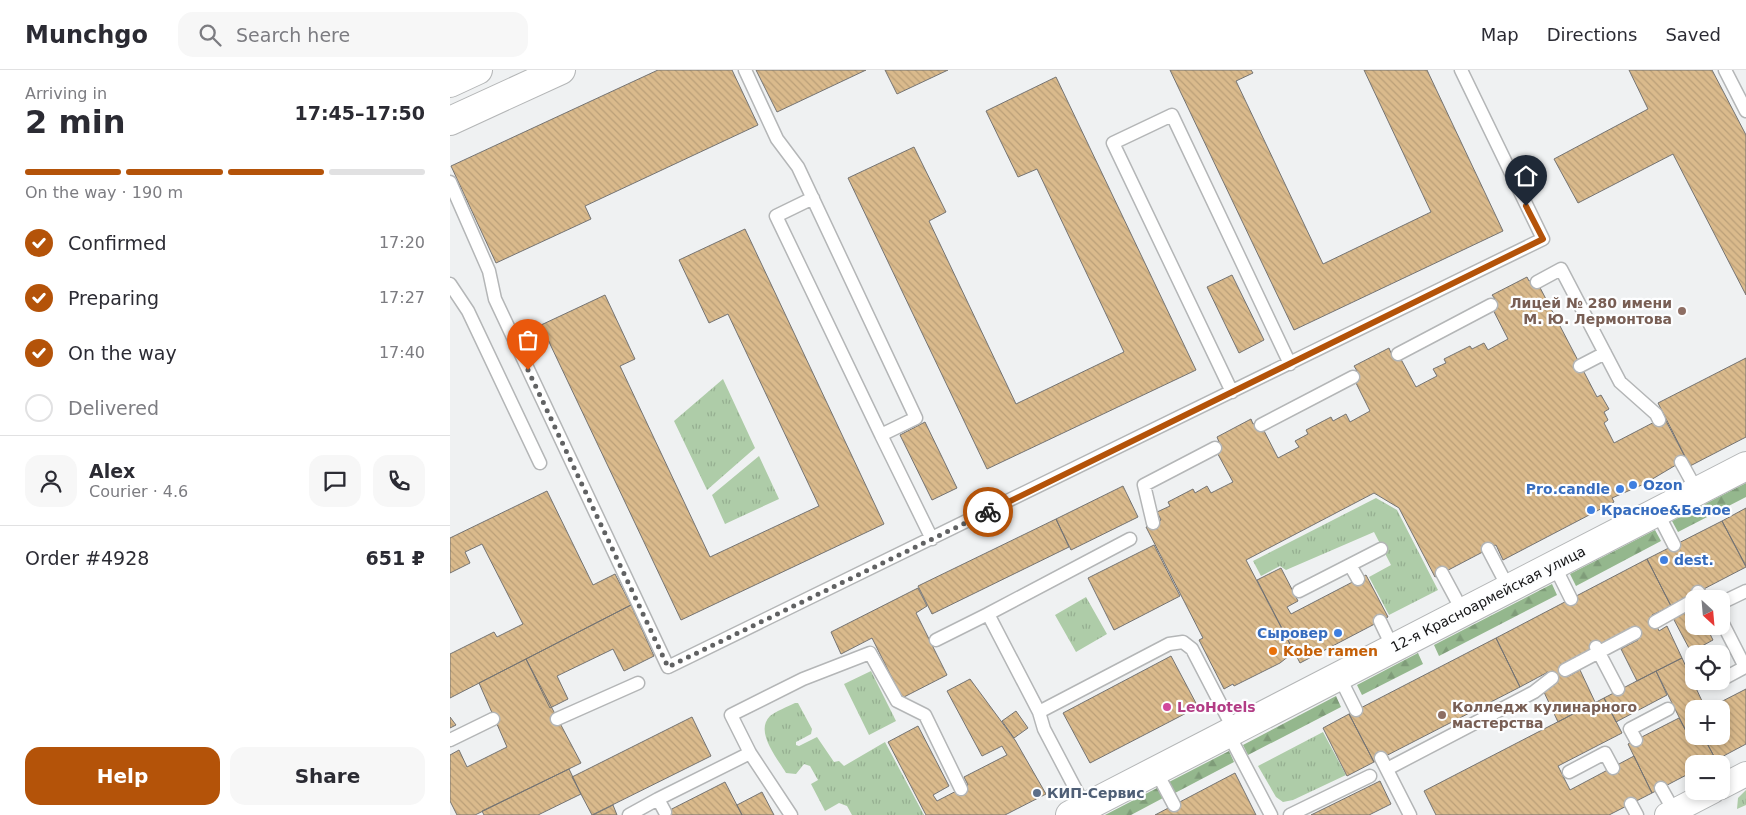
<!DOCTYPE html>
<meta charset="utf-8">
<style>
:root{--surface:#fff;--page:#f7f7f7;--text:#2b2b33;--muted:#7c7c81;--line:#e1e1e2;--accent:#b45309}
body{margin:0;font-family:"DejaVu Sans",sans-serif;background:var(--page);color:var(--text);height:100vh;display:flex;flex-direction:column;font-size:19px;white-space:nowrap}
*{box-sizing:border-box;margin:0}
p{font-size:16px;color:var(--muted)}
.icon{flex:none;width:28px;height:28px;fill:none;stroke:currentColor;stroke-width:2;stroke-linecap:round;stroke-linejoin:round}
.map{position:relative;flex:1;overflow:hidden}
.sheet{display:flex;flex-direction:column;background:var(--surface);width:450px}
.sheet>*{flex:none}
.needle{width:32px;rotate:154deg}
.buttons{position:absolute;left:1235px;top:520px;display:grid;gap:10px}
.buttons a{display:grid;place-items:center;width:45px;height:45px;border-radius:10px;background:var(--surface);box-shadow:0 2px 8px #0003;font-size:25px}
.pin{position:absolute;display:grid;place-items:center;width:42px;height:42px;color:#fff;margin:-51px -21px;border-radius:50% 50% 50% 0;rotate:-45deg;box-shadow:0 0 5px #0007}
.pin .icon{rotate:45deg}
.courier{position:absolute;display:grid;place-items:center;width:50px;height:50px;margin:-25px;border:4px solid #b45309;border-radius:50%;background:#fff;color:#222;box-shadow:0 1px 6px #0007}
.head em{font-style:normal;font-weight:600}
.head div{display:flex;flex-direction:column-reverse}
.head{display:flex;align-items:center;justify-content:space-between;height:85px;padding:0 25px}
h1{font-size:32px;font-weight:600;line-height:38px}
.bar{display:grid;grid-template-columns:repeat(4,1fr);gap:8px 5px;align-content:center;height:60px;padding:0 25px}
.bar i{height:6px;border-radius:4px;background:var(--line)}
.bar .active{background:var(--accent)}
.bar p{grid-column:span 4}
.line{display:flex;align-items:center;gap:12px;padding:0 25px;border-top:1px solid var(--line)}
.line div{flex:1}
.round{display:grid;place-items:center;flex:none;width:52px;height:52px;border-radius:15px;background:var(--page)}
ol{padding:0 25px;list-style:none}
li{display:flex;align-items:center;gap:15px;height:55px}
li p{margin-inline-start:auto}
li .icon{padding:5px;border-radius:50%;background:var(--accent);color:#fff;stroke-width:4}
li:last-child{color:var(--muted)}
li i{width:28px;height:28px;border:2px solid var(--line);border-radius:50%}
.cta{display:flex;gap:10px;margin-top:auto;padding:10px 25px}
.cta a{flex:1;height:58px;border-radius:15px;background:var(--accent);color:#fff;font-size:20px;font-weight:600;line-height:58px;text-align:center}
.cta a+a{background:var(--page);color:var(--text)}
header{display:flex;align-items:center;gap:30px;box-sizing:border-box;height:70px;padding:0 25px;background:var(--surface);border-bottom:1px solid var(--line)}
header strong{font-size:24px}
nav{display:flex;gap:28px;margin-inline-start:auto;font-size:18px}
.search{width:350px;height:45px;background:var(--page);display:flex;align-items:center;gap:12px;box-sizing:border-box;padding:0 18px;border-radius:15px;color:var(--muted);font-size:19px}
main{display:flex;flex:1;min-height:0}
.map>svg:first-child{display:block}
.grass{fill:url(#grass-tufts)}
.forest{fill:url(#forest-firs)}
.building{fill:url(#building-back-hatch);stroke:#757473}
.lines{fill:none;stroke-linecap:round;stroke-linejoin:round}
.service-casing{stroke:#b4b6b7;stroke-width:15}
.minor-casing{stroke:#b4b6b7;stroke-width:26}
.tertiary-casing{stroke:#b4b6b7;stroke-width:30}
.secondary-casing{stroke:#b4b6b7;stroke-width:30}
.service{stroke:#fff;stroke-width:12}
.minor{stroke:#fff;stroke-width:24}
.tertiary{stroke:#fff;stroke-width:28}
.secondary{stroke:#fff;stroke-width:28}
.done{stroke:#616263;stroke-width:5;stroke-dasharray:0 9}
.route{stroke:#b45309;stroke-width:6}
.education-dot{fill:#8d6e63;stroke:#fdfeff;stroke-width:2}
.shop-dot{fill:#3f7fe0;stroke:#fdfeff;stroke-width:2}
.food-dot{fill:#e8710a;stroke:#fdfeff;stroke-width:2}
.hotel-dot{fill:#d1479c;stroke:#fdfeff;stroke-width:2}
.service-dot{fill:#5c6f8a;stroke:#fdfeff;stroke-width:2}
.labels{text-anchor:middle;stroke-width:4.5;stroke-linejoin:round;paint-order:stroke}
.education-label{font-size:14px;font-weight:bold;fill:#785e54;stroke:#fdfeff;text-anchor:end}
.shop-label{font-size:14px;font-weight:bold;fill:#366cbe;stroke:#fdfeff;text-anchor:start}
.street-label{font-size:14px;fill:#151516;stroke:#fdfeff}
.food-label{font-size:14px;font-weight:bold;fill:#c56008;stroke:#fdfeff;text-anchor:start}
.hotel-label{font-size:14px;font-weight:bold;fill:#b23c85;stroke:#fdfeff;text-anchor:start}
.service-label{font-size:14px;font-weight:bold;fill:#4e5e75;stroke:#fdfeff;text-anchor:start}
</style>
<header>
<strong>Munchgo</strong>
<div class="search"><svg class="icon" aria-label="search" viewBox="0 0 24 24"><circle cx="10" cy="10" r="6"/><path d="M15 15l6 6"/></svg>Search here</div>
<nav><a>Map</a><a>Directions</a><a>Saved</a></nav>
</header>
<main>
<section class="sheet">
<div class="head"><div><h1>2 min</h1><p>Arriving in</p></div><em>17:45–17:50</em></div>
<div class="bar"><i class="active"></i><i class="active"></i><i class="active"></i><i></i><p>On the way · 190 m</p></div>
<ol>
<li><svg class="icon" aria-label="check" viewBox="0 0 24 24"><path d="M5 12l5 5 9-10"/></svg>Confirmed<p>17:20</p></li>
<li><svg class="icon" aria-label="check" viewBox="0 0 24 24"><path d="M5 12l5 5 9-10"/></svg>Preparing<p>17:27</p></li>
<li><svg class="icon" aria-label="check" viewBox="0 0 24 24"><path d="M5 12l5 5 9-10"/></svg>On the way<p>17:40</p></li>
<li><i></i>Delivered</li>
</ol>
<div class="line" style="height:90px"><a class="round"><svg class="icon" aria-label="person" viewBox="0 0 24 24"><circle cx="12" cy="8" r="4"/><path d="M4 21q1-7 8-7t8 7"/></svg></a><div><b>Alex</b><p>Courier · 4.6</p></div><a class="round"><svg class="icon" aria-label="chat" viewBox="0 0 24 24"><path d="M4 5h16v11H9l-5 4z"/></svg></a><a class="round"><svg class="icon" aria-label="phone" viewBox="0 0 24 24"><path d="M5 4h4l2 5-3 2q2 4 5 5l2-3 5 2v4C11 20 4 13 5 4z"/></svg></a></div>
<div class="line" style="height:65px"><div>Order #4928</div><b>651 ₽</b></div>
<div class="cta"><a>Help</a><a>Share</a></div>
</section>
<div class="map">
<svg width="1296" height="745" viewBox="0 0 1296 745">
<defs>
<pattern id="grass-tufts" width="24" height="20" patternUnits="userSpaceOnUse" patternTransform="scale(1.25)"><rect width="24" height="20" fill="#aecca8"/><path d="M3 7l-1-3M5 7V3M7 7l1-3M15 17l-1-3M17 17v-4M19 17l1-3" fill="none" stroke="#95ae90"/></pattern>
<pattern id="forest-firs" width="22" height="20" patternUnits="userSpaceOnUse" patternTransform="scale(1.25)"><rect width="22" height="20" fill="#94b78d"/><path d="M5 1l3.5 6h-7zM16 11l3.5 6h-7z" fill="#7f9c79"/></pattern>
<pattern id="building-back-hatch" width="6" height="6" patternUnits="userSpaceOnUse" patternTransform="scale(1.25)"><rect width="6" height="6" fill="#daba8c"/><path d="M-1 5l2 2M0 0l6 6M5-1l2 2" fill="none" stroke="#ba9f78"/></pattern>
</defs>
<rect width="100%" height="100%" fill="#eff1f2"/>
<path class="grass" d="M273,309l32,69 -48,42 -33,-69z
M309,386l20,43 -54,25 -13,-29z
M926,428l21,12 41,80 -49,25 -20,-38 22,-12 -17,-33 -88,38 -6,-4 -19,10 -8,-15z
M636,527l21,37 -31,18 -21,-37z
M421,601l25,50 -27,14 -25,-51z
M345,633h3l14,26 -1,5 -15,8v3l3,1 18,-9 17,25 5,-1 5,5 41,-24 39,73h-72l-5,-9 -8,-3 -14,8 -14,-27 7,-4 -8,-14 -6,-2 -8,10 -10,-1c-8,-14 -32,-41 -16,-57 6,-5 17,-9 25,-13z
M873,662l23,43 -53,25 -10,2 -7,-5 -18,-31z
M1296,720v15l-9,4 1,-11z"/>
<path class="forest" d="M1296,413v14l-68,35 -6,-11z
M1205,460l6,11 -85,45 -6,-12z
M1102,514l5,11 -118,61 -5,-11z
M968,583l5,11 -61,31 -5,-10z
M886,626l5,11 -93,48 -5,-10z
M779,681l5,11 -59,31 -6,-11z
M707,718l6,10 -32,17h-26z"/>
<path class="building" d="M208,0h74l26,55 -173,81 6,13 -95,44 -45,-97z
M306,0h110l-89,42z
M435,0h63l-51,24z
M720,0h81l2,3 -17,8 87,183 108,-52 -67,-142h63l76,161 -209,99z
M1179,0h83l34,65v160l-73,-141 -95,49 -24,-44 94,-50z
M606,7l140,293 -209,99 -139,-291 66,-31 32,65 -17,9 87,183 108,-52 -87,-183 -19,8 -32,-66z
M295,159l139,295 -203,96 -140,-295 64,-30 30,64 -15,7 90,191 109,-51 -91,-192 -19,9 -30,-63z
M782,205l32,65 -25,13 -32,-66z
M1077,207l2,4 6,-3 62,119 4,-2 8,14 -5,3 4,8 -4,3 10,20 50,-26 22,42 -42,25 -32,14 2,4 -111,58 -7,-15 -61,32 -36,-69 -25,-15 -128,67 48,92 -14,11 -46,23 -1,-2 -9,5 -25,-49 4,-2 -57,-111 15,-7 -4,-8 13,-6 -2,-4 25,-13 2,4 12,-7 4,7 22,-11 -20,-37 6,-3 -2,-5 34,-18 2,5 6,-3 19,37 21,-11 -4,-6 13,-7 -2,-4 25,-13 2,4 13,-7 4,8 20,-11 -19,-38 6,-2 -3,-5 35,-18 2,5 5,-3 20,37 21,-11 -4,-7 13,-6 -2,-4 26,-13 2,3 12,-6 4,7 20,-11 -19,-37 6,-3 -3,-4z
M1296,288v79l-56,29 -32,-63z
M475,352l32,66 -25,12 -32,-65z
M673,416l15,31 -67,33 -15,-31z
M97,421l46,94 22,-11 16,31 -181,93v-44l44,-22 3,5 26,-13 -41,-80 -17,8 5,11 -20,10v-35z
M1296,438v58l-24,-45z
M606,449l13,28 -137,67 -14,-28z
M1272,451l24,46 -75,39 -24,-47z
M704,475l26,51 -66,34 -26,-52z
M1197,489l24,47 -19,9 7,16 8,-5 15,32 -45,23 -16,-32 17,-9 -5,-12 -71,36 7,12 11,-6 15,32 -37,20 -15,-32 9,-12 -4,-6 -28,15 -24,-49z
M831,498l17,33 -11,6 4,7 75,-39 22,42 -88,46 -43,-83z
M468,518l9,18 -11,7 31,62 -45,23 -30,-60 -31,16 -10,-22z
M181,535l23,51 -30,15 -11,-22 -56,27 11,23 -18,9 -24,-49z
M1244,537v19h12l7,14 -22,12 -18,-34z
M1046,568l24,49 -146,75 -25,-48z
M721,586l27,51 -108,56 -27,-50z
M1232,588l20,43 -6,3 2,5h-4v18l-8,4 -30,-60z
M76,589l55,104 -106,52h-18l-7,-14v-46l9,-5 8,17 40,-20 -28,-64z
M1206,601l11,24 -51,27 -12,-24z
M520,609l45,61 31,54 -41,21h-79l-38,-73 30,-16 31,60 -16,9 4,6 31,-16 -4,-8 43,-22 -5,-9 -20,10 -35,-65z
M1296,619v55l-30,16 -13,-24h18v-27h-14z
M1154,628l18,35 -64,33 12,24 64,-34 18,37 -43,22h-173l-12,-24z
M566,641l12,17 -14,10 -12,-17z
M899,644l25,48 -27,14 -24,-48z
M0,647l6,8 -6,3z
M242,647l19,39 -119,59 -20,-38z
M1229,648l7,13 8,-4v9h9l13,24 -8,4h-14v7l-42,22 -24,-49z
M119,699l12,25 -43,21h-54l-2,-4z
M785,703l21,42h-101z
M930,711l11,23 -22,11h-58z
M275,712l17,33h-82z
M312,722l12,23h-32l-5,-10z
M163,735l4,10h-24z"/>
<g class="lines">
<g class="service-casing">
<path id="service" d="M295,0l32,69 21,28 118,251 -35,17 51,104
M1275,0l21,41
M0,112l39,89 6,28 173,368 875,-428 -82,-169
M363,128l-37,18 105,219
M1087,212l24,-13 59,113 36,32 3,6
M0,214l18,27 72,152
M948,284l93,-49
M1130,296l25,-13
M782,322l-119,-249 59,-28 118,249
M811,355l92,-48
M1231,392l16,29
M1207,442l17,33
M703,453l-9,-38 71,-37
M1038,479l21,40
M900,495l8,14
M1104,495l17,34
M992,503l21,39
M849,521l82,-42
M1248,522l6,7
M1271,533l25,-12
M1271,550l24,47 -24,13
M930,551l13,27
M1205,552l39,-22
M486,570l52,-26
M1146,577l22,42
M1115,600l70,-37
M889,606l17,34
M589,642l-51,-98 142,-75
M107,649l81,-36
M778,663l43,82
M0,670l43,-21
M1186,670l-6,-11 38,-20
M931,688l29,57
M937,699l147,-77 18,-14
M706,701l18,34
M1119,702l36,-19 8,15
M1211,718l13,23
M208,729l92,-46
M1181,734l6,11
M635,737l-41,-78 -5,-17 130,-68 14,-2 9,7 42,81
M179,745l29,-16 7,13
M341,745l-41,-62 -19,-38 72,-36 67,-26 27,48 28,14 36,74
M840,745l80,-39"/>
</g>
<g class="minor-casing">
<path id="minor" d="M1271,717l25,-13
M1217,745l46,-24"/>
</g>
<g class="tertiary-casing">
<path id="tertiary" d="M620,745l676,-349"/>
</g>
<g class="secondary-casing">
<path id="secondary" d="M0,13l28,-13
M0,51l111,-51"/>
</g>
<use href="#service" class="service"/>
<use href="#minor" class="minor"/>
<use href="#tertiary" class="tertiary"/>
<use href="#secondary" class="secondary"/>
</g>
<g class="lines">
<path class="done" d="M78,300l140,297 320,-155"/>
<path class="route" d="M538,442l555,-273 -17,-33"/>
</g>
<g class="education-dot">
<circle cx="1232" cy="241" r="5"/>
<circle cx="992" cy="645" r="5"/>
</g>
<g class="shop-dot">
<circle cx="1183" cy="415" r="5"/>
<circle cx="1170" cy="419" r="5"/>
<circle cx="1141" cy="440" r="5"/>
<circle cx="1214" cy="490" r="5"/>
<circle cx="888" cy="563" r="5"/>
</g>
<circle class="food-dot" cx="823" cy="581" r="5"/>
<circle class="hotel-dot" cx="717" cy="637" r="5"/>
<circle class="service-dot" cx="587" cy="723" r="5"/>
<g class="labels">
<g class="education-label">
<text x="1222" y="238">Лицей № 280 имени<tspan x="1222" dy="16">М. Ю. Лермонтова</tspan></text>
<text x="1002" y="642" text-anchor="start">Колледж кулинарного<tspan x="1002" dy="16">мастерства</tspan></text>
</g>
<g class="shop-label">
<text x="1193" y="420">Ozon</text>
<text x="1160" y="424" text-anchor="end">Pro.candle</text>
<text x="1151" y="445">Красное&amp;Белое</text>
<text x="1224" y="495">dest.</text>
<text x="878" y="568" text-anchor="end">Сыровер</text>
</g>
<g class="street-label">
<text transform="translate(1038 529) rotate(-27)" y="5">12-я Красноармейская улица</text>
</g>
<g class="food-label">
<text x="833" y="586">Kobe ramen</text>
</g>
<g class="hotel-label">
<text x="727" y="642">LeoHotels</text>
</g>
<g class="service-label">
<text x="597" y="728">КИП-Сервис</text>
</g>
</g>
</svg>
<div class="buttons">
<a><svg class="needle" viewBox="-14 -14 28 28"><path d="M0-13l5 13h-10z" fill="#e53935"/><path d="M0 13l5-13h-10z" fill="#7c7c81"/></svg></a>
<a><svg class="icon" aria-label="locate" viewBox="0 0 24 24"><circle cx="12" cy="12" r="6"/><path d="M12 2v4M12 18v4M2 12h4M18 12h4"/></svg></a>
<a>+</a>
<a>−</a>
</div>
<div class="pin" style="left:78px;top:300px;background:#ea580c"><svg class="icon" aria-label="bag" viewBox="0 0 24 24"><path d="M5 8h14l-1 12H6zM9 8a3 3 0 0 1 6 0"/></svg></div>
<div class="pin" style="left:1076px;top:136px;background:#1f2937"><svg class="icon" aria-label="home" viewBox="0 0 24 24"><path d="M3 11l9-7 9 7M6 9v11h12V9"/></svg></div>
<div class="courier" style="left:538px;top:442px"><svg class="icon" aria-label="bike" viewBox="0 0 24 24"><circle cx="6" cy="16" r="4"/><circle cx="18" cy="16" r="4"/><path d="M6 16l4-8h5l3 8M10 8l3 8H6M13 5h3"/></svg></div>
</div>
</main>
